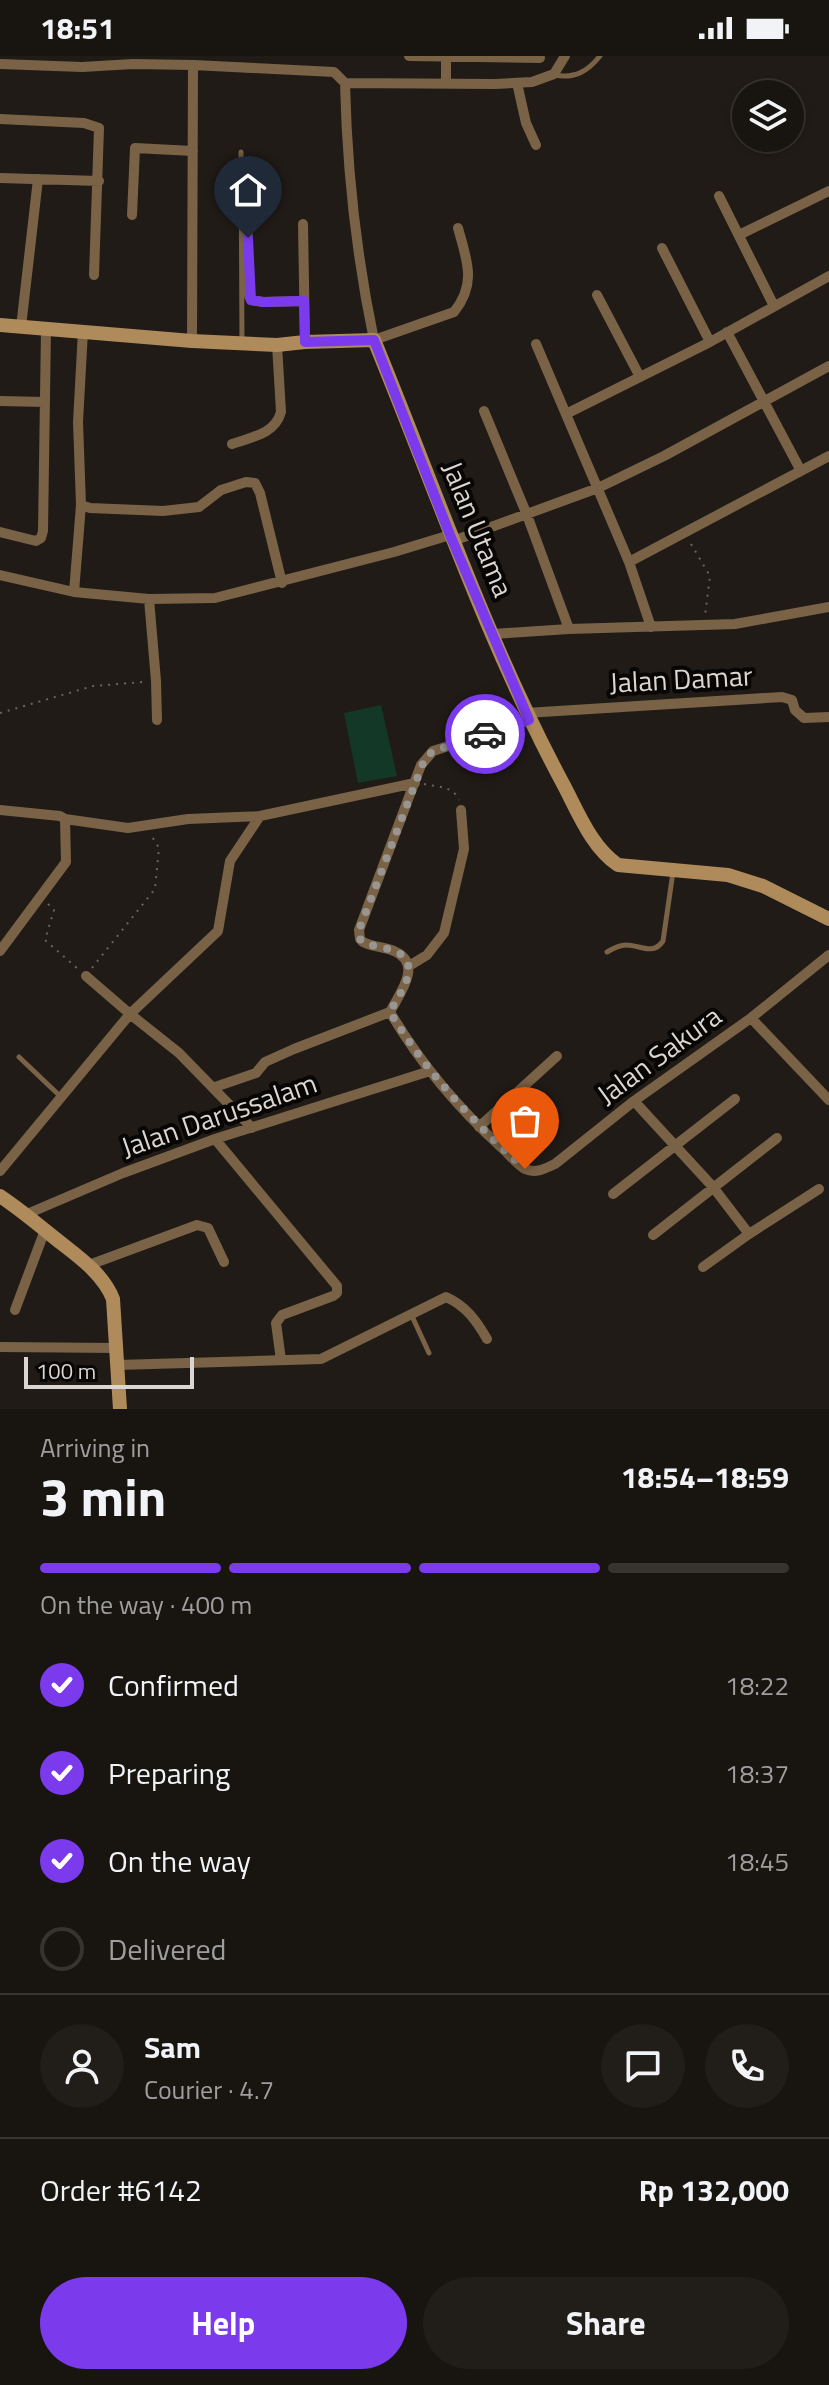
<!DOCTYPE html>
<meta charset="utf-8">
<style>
:root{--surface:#181410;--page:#211d19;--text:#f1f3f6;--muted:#9f9e9f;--line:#363330;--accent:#7c3aed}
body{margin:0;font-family:"Titillium Web",sans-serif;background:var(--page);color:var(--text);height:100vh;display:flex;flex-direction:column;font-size:30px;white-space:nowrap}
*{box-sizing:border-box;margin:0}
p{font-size:26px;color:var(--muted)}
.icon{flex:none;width:44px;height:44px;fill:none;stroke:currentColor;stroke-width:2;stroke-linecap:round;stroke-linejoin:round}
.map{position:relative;height:1353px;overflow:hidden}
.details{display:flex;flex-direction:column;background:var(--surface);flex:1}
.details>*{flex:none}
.tools{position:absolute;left:732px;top:24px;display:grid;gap:16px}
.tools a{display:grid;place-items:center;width:72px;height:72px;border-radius:50%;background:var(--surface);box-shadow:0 2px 6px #0004,0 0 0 2px var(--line);font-size:40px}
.scale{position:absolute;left:24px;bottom:20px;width:170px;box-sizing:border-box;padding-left:8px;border:4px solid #dad6d3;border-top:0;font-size:22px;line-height:28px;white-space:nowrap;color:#dad6d3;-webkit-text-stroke:6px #080605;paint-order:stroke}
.pin{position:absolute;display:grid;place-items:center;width:68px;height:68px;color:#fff;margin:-82px -34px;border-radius:50% 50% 50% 0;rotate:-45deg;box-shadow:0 0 8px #0007}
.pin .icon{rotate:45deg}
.courier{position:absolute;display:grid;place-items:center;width:80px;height:80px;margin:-40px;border:6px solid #7c3aed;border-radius:50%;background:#fff;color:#222;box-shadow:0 2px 10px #0007}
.overview em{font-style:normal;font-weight:700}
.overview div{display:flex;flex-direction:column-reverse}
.overview{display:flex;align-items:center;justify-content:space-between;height:136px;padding:0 40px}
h1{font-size:52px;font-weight:700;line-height:60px}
.bar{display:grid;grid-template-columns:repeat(4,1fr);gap:12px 8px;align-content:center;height:96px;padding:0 40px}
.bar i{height:10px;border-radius:6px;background:var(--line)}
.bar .selected{background:var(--accent)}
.bar p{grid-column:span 4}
.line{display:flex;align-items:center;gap:20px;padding:0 40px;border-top:2px solid var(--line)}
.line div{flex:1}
.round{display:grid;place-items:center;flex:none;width:84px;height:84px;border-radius:42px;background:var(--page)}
ol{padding:0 40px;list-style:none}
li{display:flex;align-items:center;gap:24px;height:88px}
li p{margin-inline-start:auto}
li .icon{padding:8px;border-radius:50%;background:var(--accent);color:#fff;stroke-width:4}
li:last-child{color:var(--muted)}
li i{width:44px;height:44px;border:4px solid var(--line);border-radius:50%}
.cta{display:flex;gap:16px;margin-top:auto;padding:16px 40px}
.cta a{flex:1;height:92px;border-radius:48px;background:var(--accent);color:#fff;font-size:32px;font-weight:700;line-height:92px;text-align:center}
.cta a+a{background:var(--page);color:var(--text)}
.status{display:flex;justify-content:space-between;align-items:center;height:56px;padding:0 40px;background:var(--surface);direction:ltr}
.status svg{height:22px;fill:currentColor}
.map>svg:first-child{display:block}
.pitch{fill:#143828}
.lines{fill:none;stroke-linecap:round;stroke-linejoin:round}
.path{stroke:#696560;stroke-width:2;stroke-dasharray:2 6;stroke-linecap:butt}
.lane{stroke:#796246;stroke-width:5}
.street{stroke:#796246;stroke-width:10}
.secondary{stroke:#af8b5c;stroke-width:14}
.done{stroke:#999591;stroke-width:8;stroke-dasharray:0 14.4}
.route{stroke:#7c3aed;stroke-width:10}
.labels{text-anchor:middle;stroke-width:8;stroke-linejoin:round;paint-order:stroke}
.street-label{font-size:28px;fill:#dad6d3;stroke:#080605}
</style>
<div class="status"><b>18:51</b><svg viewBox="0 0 49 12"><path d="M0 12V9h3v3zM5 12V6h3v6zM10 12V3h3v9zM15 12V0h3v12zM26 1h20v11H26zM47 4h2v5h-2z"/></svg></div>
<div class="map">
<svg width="829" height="1353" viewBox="0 0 829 1353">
<rect width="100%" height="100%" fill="#201b16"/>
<path class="pitch" d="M381,649l16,71 -39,7 -14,-70z"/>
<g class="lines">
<path class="path" d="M691,488l19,32 -5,40
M0,657l93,-27 50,-4
M424,728c14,3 29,2 35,16
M48,848l6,6 -9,30 34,30
M92,912l63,-79 4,-41 -8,-13"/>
<path class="lane" d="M555,19c20,4 33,-4 45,-19
M241,96l1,190
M607,896c5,-3 12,-7 19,-7 14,0 27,11 37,-4l10,-69
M19,1001l42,40
M411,1258l18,39"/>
<path class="street" d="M409,0l131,2
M0,8l82,3 51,-3 60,1
M345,27l150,1 37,-2 22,-8 11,-18
M446,27v-27
M517,27l9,40 10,22
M0,63l84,4 15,5 -5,147
M0,122l99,3
M719,140l55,110
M247,153l2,87 2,4 12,2 41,-1
M132,159l3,-67 58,3
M303,168l2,118
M739,179l90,-44
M662,192l48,94
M597,239l43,82
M21,271l17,-148
M727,276l74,139
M192,285l1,-276 141,7 11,11c2,88 11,171 29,257l80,-28c23,-29 13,-51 4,-84
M536,288l93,218 22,65
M0,345l45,1
M484,355l43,104 42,114
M566,358l144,-72 119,-66
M232,388c20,-7 43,-10 49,-32l-4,-67
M81,449l9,3 73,3 36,-4 22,-17 25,-8 9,1 5,10 22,90
M0,476l36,9 5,-3 2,-7 3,-202
M453,485l145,-53 66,-32 165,-90
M629,506l200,-106
M0,519l74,17 75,7 66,-1 179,-46 56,-17
M74,536l7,-87 -3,-83 5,-91
M149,543l7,82 1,39
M493,578l76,-5 166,-5 94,-17
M526,657l256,-16 10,3 3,10 9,8 25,-1
M0,754l60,6 5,3 63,9 60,-9 72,-3 155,-33
M0,895l66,-89 -1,-43
M409,910l18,-11 17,-22 20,-84 -3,-39
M86,920l44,38 49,39 73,75
M390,956c30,51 68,96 112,136 7,6 15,17 23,21 11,5 21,-1 30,-5l79,-63 117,-83 78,-63
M751,962l78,82
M215,1031l41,-14 9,-11 29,-13 96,-37c9,-18 34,-48 4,-61 -10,-4 -21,-4 -31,-9l-3,-3 -1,-9 62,-165 12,-14 96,-31
M634,1045l79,86 36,47 -46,33
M479,1071l78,-71
M215,1083l122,147v7l-4,3 -51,19 -6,8 5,37
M0,1115l130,-157 88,-83 12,-70 30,-45
M613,1138l122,-95
M27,1158l96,-41 92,-34 215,-68
M749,1178l70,-45
M653,1179l124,-97
M89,1209l108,-40 11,3 16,34
M15,1254l30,-80
M0,1291l117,1
M117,1309l204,-6 125,-62c20,9 30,23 41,42"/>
<path class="secondary" d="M0,269l192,16 85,4 28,-3 69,-2c61,148 112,299 187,440 16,29 29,66 57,85l110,10 35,11 66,33
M0,1140c18,12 34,25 51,39 23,19 51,36 62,64l7,110"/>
</g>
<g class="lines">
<path class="done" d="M485,678l-52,17 -8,7 -66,172 1,9 3,3c10,5 21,5 32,9 29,13 4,43 -5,61 37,61 83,110 135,157"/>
<path class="route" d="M248,182l3,62 12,2 41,-1 1,41 69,-2 76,195 79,185 -44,14"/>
</g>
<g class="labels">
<g class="street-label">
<text transform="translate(478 473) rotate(68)" y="10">Jalan Utama</text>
<text transform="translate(681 623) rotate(-3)" y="10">Jalan Damar</text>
<text transform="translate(659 999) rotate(-36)" y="10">Jalan Sakura</text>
<text transform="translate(219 1059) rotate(-19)" y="10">Jalan Darussalam</text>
</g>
</g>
</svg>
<div class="tools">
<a><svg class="icon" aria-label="layers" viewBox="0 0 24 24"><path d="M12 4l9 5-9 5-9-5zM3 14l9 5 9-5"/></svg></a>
</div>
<div class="scale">100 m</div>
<div class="pin" style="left:525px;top:1113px;background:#ea580c"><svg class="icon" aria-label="bag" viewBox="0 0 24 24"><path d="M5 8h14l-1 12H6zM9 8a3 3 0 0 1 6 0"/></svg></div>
<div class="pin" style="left:248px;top:182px;background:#1f2937"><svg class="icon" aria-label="home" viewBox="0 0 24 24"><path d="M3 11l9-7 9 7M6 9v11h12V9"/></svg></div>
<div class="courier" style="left:485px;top:678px"><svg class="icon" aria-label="car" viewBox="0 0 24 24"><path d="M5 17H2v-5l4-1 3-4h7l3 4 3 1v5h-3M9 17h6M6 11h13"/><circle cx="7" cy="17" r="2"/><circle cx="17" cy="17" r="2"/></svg></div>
</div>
<section class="details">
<div class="overview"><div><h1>3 min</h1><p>Arriving in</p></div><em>18:54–18:59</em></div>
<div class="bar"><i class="selected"></i><i class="selected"></i><i class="selected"></i><i></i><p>On the way · 400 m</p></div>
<ol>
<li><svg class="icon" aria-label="check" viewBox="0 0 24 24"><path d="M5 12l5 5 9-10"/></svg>Confirmed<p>18:22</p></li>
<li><svg class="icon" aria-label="check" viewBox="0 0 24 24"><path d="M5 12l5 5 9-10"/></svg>Preparing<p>18:37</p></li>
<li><svg class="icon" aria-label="check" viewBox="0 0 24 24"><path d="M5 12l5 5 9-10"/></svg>On the way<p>18:45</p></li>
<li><i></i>Delivered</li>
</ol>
<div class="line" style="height:144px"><a class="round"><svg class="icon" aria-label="person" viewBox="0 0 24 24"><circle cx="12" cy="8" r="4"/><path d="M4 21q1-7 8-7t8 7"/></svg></a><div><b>Sam</b><p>Courier · 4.7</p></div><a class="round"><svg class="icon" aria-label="chat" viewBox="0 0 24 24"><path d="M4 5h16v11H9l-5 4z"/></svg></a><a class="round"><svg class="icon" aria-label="phone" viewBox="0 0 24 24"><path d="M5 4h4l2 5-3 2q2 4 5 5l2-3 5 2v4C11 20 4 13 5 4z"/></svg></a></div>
<div class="line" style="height:104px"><div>Order #6142</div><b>Rp 132,000</b></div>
<div class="cta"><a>Help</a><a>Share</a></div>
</section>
